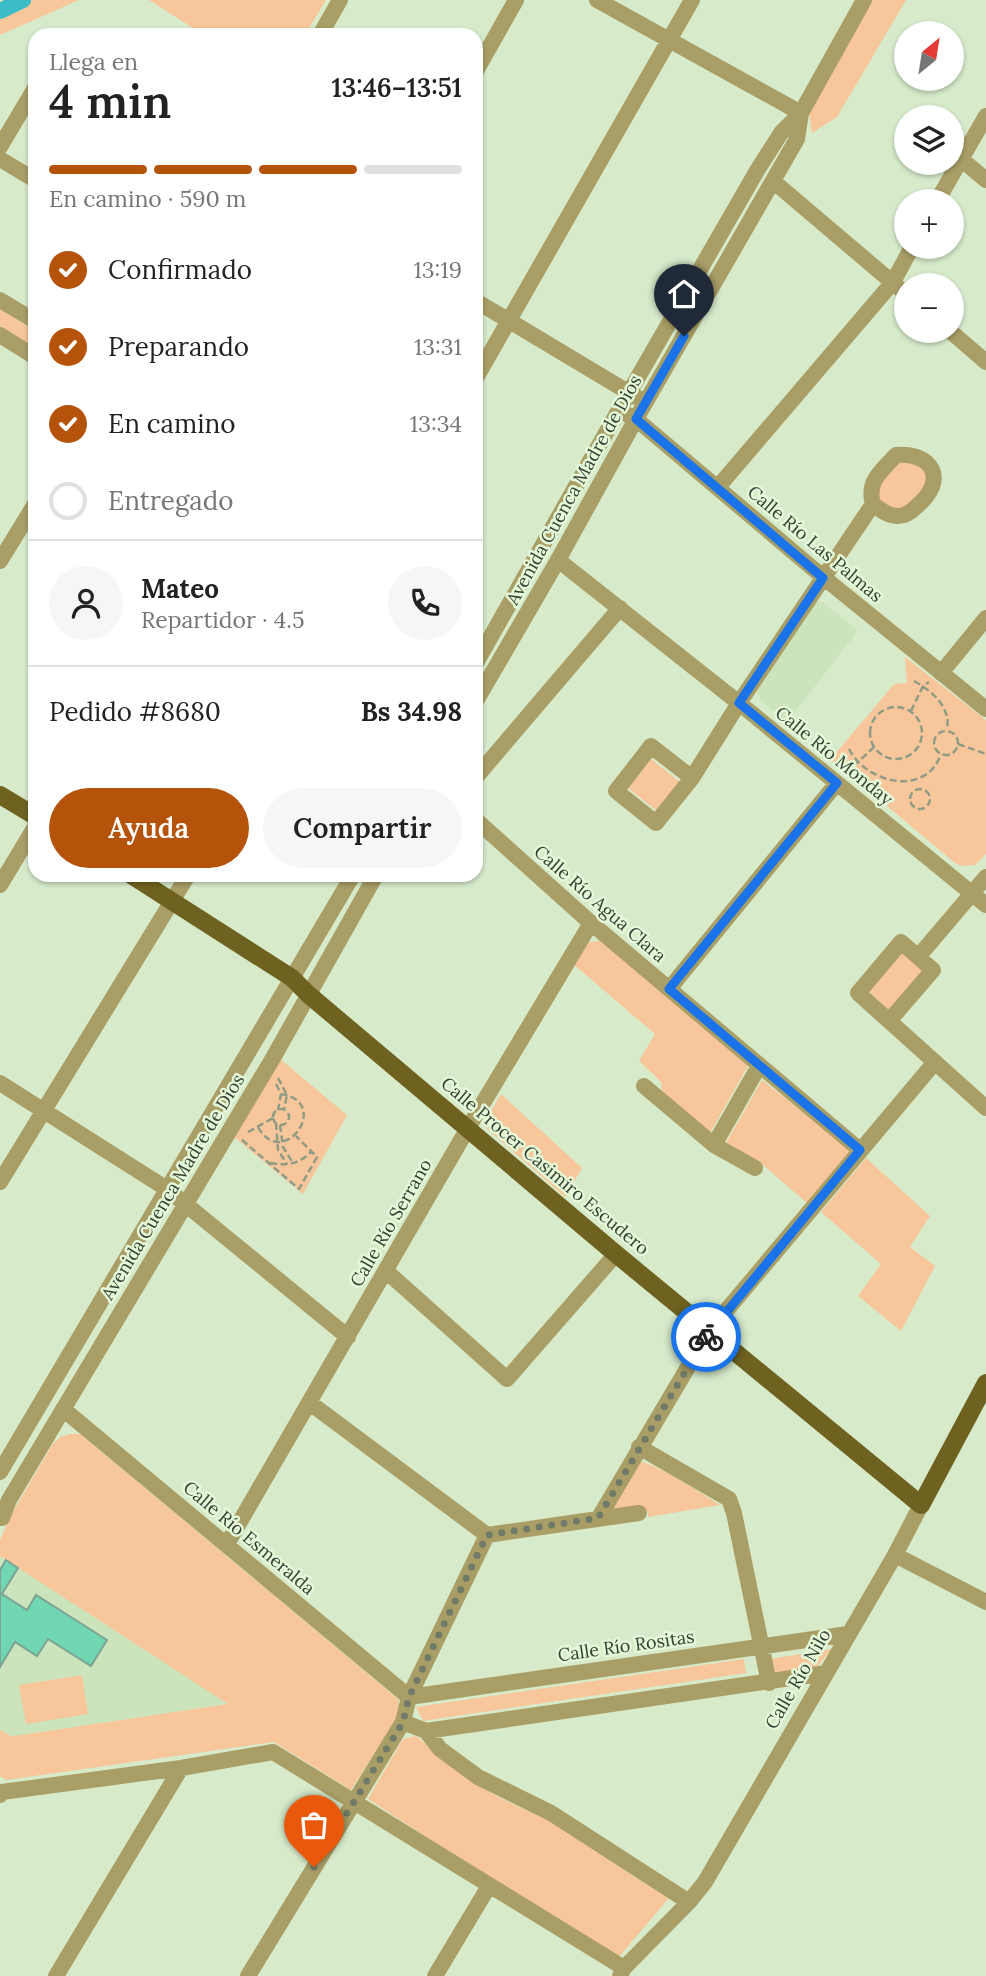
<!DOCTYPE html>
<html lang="es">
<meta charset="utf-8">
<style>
:root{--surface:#fff;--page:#f6f6f6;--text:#222;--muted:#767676;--line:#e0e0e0;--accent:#b45309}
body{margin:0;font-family:Lora,serif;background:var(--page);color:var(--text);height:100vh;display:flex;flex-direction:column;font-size:26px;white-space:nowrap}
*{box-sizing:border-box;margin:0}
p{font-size:23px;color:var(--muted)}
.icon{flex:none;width:38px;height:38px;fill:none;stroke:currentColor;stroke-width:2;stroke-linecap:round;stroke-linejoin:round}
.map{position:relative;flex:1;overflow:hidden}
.drawer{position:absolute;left:28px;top:28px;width:455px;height:854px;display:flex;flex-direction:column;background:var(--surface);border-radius:21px;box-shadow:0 2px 5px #0004}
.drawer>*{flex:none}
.needle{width:46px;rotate:30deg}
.buttons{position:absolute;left:894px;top:21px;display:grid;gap:14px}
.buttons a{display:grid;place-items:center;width:70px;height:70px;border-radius:50%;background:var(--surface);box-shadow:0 2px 5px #0004;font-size:35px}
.pin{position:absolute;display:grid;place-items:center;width:60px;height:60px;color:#fff;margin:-72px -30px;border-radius:50% 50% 50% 0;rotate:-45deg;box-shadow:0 0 7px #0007}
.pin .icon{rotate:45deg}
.courier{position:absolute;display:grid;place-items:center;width:70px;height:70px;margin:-35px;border:5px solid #1a73e8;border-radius:50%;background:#fff;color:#222;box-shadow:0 2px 9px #0007}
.summary em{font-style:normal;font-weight:600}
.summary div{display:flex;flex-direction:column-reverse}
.summary{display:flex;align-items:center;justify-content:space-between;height:119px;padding:0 21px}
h1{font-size:46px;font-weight:600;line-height:52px}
.bar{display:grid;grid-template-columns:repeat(4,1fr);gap:10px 7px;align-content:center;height:84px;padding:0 21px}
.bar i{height:9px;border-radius:5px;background:var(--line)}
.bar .on{background:var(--accent)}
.bar p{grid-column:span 4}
.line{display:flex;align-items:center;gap:18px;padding:0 21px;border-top:2px solid var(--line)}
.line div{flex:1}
.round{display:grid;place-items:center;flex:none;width:74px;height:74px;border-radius:37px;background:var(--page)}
ol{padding:0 21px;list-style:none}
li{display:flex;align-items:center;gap:21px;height:77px}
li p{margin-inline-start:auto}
li .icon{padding:7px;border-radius:50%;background:var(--accent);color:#fff;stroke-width:4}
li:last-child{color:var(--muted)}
li i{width:38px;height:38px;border:4px solid var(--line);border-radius:50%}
.button{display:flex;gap:14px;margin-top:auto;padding:14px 21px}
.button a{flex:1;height:80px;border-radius:42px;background:var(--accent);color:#fff;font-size:28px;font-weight:600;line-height:80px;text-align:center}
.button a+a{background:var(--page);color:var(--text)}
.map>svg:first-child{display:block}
.built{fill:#cce4bc}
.green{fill:#f7c69a}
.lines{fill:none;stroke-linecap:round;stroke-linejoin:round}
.canal{stroke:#3bbcc6;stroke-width:16}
.building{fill:#71d6b2;stroke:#7ca393;stroke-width:2}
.path{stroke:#8e9c85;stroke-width:2.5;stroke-dasharray:7 3.5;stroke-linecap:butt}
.minor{stroke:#a99e66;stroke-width:16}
.major{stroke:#6f6220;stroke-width:18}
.done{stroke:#6f7b68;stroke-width:7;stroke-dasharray:0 12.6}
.route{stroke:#1a73e8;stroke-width:9}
.labels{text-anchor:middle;stroke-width:5;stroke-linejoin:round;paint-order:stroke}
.street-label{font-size:18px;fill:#373f32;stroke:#e4f9d8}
</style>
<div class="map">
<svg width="986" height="1976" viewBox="0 0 986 1976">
<rect width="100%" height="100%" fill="#d7ebcb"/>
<path class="built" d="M811,602h12l35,29 -71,91 -26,-21 -6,-17z
M0,1556l229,148 -208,31 -10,1 -11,-6z"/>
<path class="green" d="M5,0h74l-79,35v-33z
M149,0h177l-21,35h-101z
M872,0h34l-69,117 -25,16 -3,-21z
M0,309l35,22v17l-35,-22z
M898,460h13l18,13 -2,14 -27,24 -22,-10 -2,-12z
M905,657l81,63v134l-11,11 -13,1 -7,-3 -124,-104 63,-75 13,-1z
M651,759l29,23 -23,29 -29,-23z
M600,941l76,61 72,64 -38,67 -48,-40 -1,-11 -22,-21 16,-27 -82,-70 16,-22z
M901,951l24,21 -35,39 -23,-21z
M280,1059l67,56 -44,79 -69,-57z
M762,1080l90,70 -45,53 -44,-38 -37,-22z
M501,1094l81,74 -17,29 -82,-72z
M866,1158l64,58 -20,31 25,19 -34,65 -43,-35 23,-32 -60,-52z
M70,1434h10l319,266 -1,17 -47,73 -77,-48 -268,38 -6,-4v-46l11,6 10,-1 207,-31 -228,-148v-16l11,-25 41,-70 8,-8z
M641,1462c16,2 63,33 79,43l-72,12v-5l-5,-2 -29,5 -4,-6 27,-45z
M832,1649l-16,19 -43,6 -3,-15z
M744,1659l2,14 -323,48 -7,-14z
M82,1675l6,39 -62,10 -7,-39z
M416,1736l51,43 33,19 46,21 106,69 17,10 -51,60 -127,-79 -123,-80 35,-60z"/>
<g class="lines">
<path class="canal" d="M0,11l23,-11"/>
</g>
<path class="building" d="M6,1560l12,8 -16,26 25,16 9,-15 71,45 -16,26 -43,-27 -11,17 -22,-14 -15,25v-97z"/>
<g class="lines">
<path class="path" d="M914,681c18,10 37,26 33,48
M870 733a26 26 0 1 1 52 0a26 26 0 1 1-52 0Z
M911,711l12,-25 6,-4
M934 743a12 12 0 1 1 24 0a12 12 0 1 1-24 0Z
M958,744l28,10
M849,749c17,34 77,49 92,5
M844,769l1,-2 12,-4 17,-16
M910 799a10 10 0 1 1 20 0a10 10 0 1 1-20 0Z
M278,1078l9,17 -3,14
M276,1084l5,10 -3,16
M273 1117a8 8 0 1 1 16 0a8 8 0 1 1-16 0Z
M276,1123l2,27 9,14
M280,1125l3,22 10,16
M258,1127c25,45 75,-25 23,-33
M248,1132l25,-14
M242,1140l57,49 18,-32 -21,-21
M270,1163c18,3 29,1 42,-12"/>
<path class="minor" d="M597,0l204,113
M320,35l20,-35
M476,71l40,-71
M0,147l35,-59
M0,159l35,21
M961,159l25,21
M773,181l133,113
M937,201l49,-85
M0,300l35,21
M476,301l162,97
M950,331l36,31
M0,335l35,22
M476,378l216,-378
M628,415l8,4 187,158 163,132
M718,487l175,-205 19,-35
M558,560l181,143 247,202
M0,561l35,-57
M476,663l143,-253 139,-241 23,-36 20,-20 63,-113
M941,673l45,-55
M476,701l82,-141 78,-141 161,-280 4,-26
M651,746l41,32 -36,45 -40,-32z
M476,777l144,-169
M692,778l47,-75 134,-199c-7,-23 9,-33 23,-49 37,-3 52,25 21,51 -5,5 -11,10 -19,10 -10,0 -17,-6 -25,-12
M476,820l115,103 269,227
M0,885l35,-58
M918,957l68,-80
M669,989l168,-206
M890,1020l43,-50 -32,-28 -43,51 128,115
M0,1083l167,106 181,148
M644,1086l70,59 41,23
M714,1145l45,-79
M0,1182l188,-307
M386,1271l121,108 109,-125
M310,1403l177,132
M63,1409l346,288
M639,1447l90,52 5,14 35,170
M0,1472l353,-597
M2,1518l7,-18 264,-442 103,-183
M598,1519l112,-189 225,-268
M487,1535l152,-22
M227,1544l241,-416 123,-205
M895,1555l91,47
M409,1697l439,-63
M403,1722l23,9 400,-58
M426,1731l14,18 38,28 73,36 138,89
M0,1795l2,-3 179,-24 92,-16 351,216
M56,1976l125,-208
M248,1976l155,-254 6,-25 78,-162
M435,1976l54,-90
M620,1976l4,-8 65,-66 16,-20 190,-327 26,-50"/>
<path class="major" d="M0,795l35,21
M131,875l161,103 17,17 307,259 305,251 65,-122"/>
</g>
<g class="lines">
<path class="done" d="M314,1867l89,-145 6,-25 78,-162 111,-17 108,-181"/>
<path class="route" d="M684,336l-48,83 187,159 -84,125 98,80 -168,206 191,161 -154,187"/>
</g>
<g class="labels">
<g class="street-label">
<text transform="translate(574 490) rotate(-61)" y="6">Avenida Cuenca Madre de Dios</text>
<text transform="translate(815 544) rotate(40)" y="6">Calle Río Las Palmas</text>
<text transform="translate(834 756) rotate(39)" y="6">Calle Río Monday</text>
<text transform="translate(600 904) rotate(41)" y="6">Calle Río Agua Clara</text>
<text transform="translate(545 1166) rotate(40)" y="6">Calle Procer Casimiro Escudero</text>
<text transform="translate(173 1187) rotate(-59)" y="6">Avenida Cuenca Madre de Dios</text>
<text transform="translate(391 1223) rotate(-60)" y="6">Calle Río Serrano</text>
<text transform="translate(249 1538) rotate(40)" y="6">Calle Río Esmeralda</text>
<text transform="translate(626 1646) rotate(-8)" y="6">Calle Río Rositas</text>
<text transform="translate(798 1679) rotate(-60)" y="6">Calle Río Nilo</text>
</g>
</g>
</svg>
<div class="buttons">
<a><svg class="needle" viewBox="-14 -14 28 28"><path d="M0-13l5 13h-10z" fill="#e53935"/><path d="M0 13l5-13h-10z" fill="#767676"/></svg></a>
<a><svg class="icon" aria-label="layers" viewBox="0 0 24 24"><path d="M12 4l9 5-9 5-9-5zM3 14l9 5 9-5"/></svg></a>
<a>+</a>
<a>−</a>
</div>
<div class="pin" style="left:314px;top:1867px;background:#ea580c"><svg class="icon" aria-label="bag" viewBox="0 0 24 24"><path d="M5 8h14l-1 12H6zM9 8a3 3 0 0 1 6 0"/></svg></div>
<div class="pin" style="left:684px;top:336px;background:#1f2937"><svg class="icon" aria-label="home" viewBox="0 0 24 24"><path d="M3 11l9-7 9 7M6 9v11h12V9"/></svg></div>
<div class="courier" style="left:706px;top:1337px"><svg class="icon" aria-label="bike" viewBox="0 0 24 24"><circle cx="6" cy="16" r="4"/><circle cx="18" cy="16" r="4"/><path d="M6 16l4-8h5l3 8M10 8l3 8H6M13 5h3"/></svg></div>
<section class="drawer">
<div class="summary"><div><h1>4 min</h1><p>Llega en</p></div><em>13:46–13:51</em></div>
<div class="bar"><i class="on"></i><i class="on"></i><i class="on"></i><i></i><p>En camino · 590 m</p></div>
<ol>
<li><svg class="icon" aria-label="check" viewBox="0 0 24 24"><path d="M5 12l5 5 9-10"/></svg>Confirmado<p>13:19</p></li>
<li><svg class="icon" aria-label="check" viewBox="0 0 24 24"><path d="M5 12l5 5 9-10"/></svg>Preparando<p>13:31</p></li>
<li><svg class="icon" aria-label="check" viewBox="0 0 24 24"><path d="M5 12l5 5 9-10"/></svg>En camino<p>13:34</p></li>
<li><i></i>Entregado</li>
</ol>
<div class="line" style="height:126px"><a class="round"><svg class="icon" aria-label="person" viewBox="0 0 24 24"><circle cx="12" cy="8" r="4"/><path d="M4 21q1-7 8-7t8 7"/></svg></a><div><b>Mateo</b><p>Repartidor · 4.5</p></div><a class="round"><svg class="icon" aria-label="phone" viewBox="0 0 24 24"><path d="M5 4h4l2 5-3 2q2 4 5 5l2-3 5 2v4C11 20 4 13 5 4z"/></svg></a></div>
<div class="line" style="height:91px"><div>Pedido #8680</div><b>Bs 34.98</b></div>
<div class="button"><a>Ayuda</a><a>Compartir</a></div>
</section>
</div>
